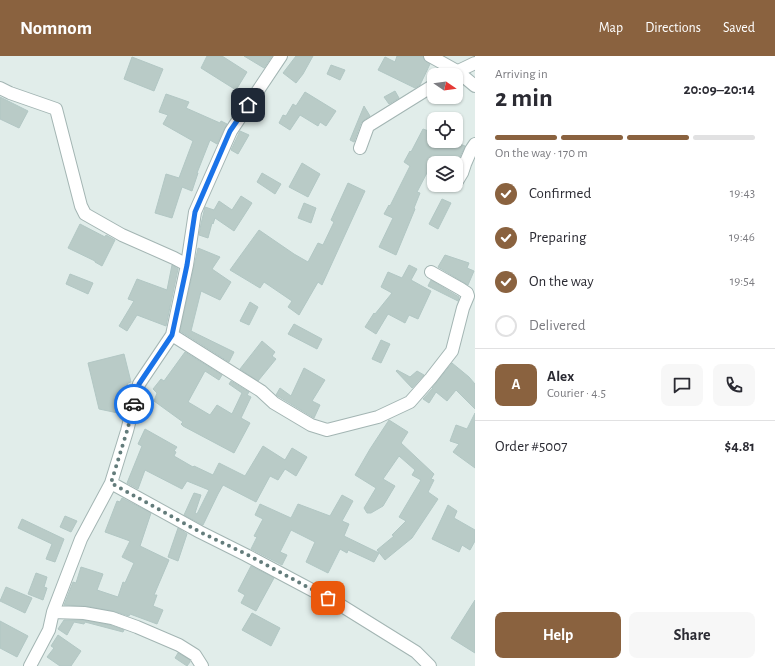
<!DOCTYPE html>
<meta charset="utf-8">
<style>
:root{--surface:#fff;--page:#f7f7f7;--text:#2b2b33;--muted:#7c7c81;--line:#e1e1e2;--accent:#8a623f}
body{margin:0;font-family:"Alegreya Sans",sans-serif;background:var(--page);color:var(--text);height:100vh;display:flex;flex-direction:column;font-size:15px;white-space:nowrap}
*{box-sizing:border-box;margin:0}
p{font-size:13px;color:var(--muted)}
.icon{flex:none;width:22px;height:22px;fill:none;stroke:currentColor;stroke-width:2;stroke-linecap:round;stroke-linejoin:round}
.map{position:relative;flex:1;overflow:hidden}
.details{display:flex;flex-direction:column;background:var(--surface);width:300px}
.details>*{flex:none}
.needle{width:26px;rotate:103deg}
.fabs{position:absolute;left:427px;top:12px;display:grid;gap:8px}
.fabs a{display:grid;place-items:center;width:36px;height:36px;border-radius:8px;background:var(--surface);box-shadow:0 1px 3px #0004;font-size:20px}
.pin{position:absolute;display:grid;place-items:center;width:34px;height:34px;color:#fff;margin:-17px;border-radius:8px;box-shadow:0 2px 6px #0006}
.courier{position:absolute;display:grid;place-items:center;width:40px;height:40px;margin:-20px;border:3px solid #1a73e8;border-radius:50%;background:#fff;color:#222;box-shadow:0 1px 5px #0007}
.summary em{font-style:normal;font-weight:700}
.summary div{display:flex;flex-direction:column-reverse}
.summary{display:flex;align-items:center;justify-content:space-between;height:68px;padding:0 20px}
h1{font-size:26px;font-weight:700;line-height:30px}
.bar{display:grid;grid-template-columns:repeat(4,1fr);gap:6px 4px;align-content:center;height:48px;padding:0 20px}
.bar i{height:5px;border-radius:3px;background:var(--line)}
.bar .active{background:var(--accent)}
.bar p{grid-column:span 4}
.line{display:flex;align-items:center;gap:10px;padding:0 20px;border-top:1px solid var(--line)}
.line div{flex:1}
.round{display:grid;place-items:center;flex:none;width:42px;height:42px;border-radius:8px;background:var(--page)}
ol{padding:0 20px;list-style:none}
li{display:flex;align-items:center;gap:12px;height:44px}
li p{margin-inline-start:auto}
li .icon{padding:4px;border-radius:50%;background:var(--accent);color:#fff;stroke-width:4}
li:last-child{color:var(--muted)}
li i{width:22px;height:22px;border:2px solid var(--line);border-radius:50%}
.action{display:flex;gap:8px;margin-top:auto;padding:8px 20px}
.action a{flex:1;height:46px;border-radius:8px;background:var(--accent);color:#fff;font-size:16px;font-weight:700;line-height:46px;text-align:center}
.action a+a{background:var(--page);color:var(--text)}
header{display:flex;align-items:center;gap:24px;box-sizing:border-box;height:56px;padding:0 20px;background:var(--accent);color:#fff}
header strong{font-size:19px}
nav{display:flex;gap:22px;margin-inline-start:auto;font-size:14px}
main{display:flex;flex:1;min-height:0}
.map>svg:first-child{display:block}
.building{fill:#b9cbc7;stroke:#b2c7c4}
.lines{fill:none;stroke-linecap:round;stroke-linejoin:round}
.minor-casing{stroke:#a3b5b3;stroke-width:14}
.minor{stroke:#fff;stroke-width:12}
.done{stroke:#637c7b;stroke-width:4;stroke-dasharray:0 7.2}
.route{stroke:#1a73e8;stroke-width:5}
</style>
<header>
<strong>Nomnom</strong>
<nav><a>Map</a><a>Directions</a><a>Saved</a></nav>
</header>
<main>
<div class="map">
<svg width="475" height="610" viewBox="0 0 475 610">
<rect width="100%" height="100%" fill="#e1edea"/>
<path class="building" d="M207,0h15l25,16 -11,18 -35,-22z
M244,0h28l-8,12z
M296,0h17l-10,18 -7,9 -13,-10z
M397,0h26l1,4 6,4 -10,21 -5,3 -37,-18 7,-13 10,5z
M132,1l31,12 -9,22 -30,-12z
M331,9l14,5 -5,10 -13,-6z
M395,35l4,7 -10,6 -5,-7z
M305,36l31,19 -10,15 -6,-4 -2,4 -18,-11 -10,15 -11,-7 4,-8 3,1 7,-12 3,2z
M166,38l23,8 -3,6 34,15 1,-2 6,3 -10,20 -7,-4 -13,33h1l-6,18 -10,-4 -10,31 -17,-5 11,-39 13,4 14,-37 -30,-17 5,-9 -9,-3z
M0,41l28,14 -9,17 -19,-9z
M364,50l6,10 -6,4 -3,3 -7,19 -4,-2z
M423,73l11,4v8h18l13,5 -8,17h-23v3l-3,-1 -14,27 3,1 -6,15 1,1 -19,46 -17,-8 14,-29 -9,-4 5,-9 1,1 20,-40 -6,-4 6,-11 1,1z
M240,75l9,4 -11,19 -7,-4z
M302,107l18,11 -12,23 -19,-10z
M262,117l19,11 -6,10 -18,-12z
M348,127l17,8 -43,94 -4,-3 -19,33 -11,-8 4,-6 -28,-19 -4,6 -30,-18 29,-40 35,24 14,8 10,-19 5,2 11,-23 -3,-2z
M241,140l11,7 -18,28 -19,-13 -2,6 -1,-1 -4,15 -9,-3 2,-11 4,-17 9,3 5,-9 13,9z
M442,143l9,4 -13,26 -9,-5z
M304,147l12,5 -5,15 -13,-5z
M80,168l25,13 1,-2 9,5 -13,26 -7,-4v-1l-27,-13z
M198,192l22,9 -8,12 19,13 -11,18 -19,-9 -10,40 43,21 -5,10 -49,-31z
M445,199l24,8 -2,5 7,3 -6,14 -30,-18z
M172,209l6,4 -12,57 -29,-11 -10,16 -8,-5 15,-25 -6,-2 9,-20 30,11z
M409,209l8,4 -6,11 20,11 -13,28 -9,-4 -4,8 -17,-9 -12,20 -11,-7 9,-14 1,1 17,-21 -11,-6 7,-15 14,6z
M70,218l23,9 -5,11 -22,-10z
M431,224l28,17 -1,4 -30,-15z
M250,246l8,5 -9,18 -9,-4z
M294,268l28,15 -5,10 -29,-15z
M381,284l9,4 -9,19 -9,-4z
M262,285l13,11 -3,4 4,3 -18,22 -18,-12z
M185,296l37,23 -3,5 -14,-9 -17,31 22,13 7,-10 15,9 10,-21 -13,-9 2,-3 18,11 -2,3 4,2 -10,21 9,5 -16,30 -51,-27 -2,-2 2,-2 -29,-21 3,-8 -4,-4 8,-10 3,2z
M124,298l7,28 -3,1 -10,30 -19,-4 -11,-46z
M452,307l17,14 6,7v25l-19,-19 -9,11 -11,-9 -7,11 -6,-4 9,-10h1l-1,-1z
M304,312l21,12 -13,21 8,4 -6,13 -38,-23 4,-7 11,8z
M397,314l13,7 7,-6 7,4 -12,13 -16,-17z
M475,357v55l-22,-16 6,-8 -9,-3 6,-16 11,4z
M389,364l19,12 -7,11 33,31 -3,5 3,1 -6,12 10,7 -26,39 -27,22 -8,-10 17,-14 -2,-1 14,-14 -7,-4 22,-37 -9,-5 3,-5 -16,-14 -16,23 12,7 -12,20 -12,7h-4l-3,-5 12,-20 -21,-13 15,-26z
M145,373l32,18 -3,4 2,1 -2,4 19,11 1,-1 19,9 6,-12 26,13 18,-30 22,14 7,-12 15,9 -11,19 -11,-7 -7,11 -8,-4 -14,26 -33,-17 -5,9 -15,31 -19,-10 10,-22 7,2 -6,18 2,1 12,-24 -22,-9 -5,8 -37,-19 -7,19 -11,-6 15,-37 -4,-2z
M342,439l11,6 -11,20 7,3 -5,12 35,17 -5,9 -26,-12 -1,3 -7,-4 -12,24 -22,-11 9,-20 -24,-12 -11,22 7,3 -5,10 -31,-16 6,-12 -3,-1 9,-17 -8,-4 5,-11 31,14 7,-14 32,12z
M122,442l29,15 -11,33 29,14 -15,35h3l-4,11 10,4 -6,14 -27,-10 -1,2 -16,-5 -28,-5 -21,-1 9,-23 3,1 5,-16 22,7 -6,16 21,7 5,-15 2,1 9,-20 -12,-6 8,-16 -25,-9 12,-31 3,1z
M448,449l9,6 -3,7 21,12v11l-5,9 -8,-5 -3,7 -27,-13z
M65,460l12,5 -6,11 -11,-5z
M22,463l42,20 -9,23 -9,-3 6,-15 -34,-16z
M178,472l9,6 -9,27 -10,-4z
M251,510l23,12 -18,33 -15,-8 4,-8 -7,-4z
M36,517l11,4 -3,10 3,1 -4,12 -15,-6z
M6,531l26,11 -7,15 -25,-12z
M475,544v53l-24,-15z
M252,557l28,15 -9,18 -29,-16z
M64,564h19l27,5 14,5 -1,2 -38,-10 -1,2 -10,-2 -7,13 -9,-6z
M0,565l28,15 -11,21 -17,-9z
M58,579l23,16 -10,15h-11l-13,-9 7,-9 -3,-2z
M178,597l12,7v2l-3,4 -12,-8z"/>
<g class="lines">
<g class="minor-casing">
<path id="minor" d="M430,0l27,15 18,15
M452,18l23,-11
M0,32l10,5 46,16 25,97 4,8 37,21 52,23 13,7
M360,92l8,-22 66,-41
M456,127l6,-10 3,-9 6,-14 4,-6
M172,279l89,56 13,12 37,22 16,5 51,-13 32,-15 21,-24 21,-27 11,-43 5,-12 -1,-3 -6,-4 -30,-17
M111,427l89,49 46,23 96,51 74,46 14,14
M53,556l31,1 28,5 25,9 42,18 16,10 7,11
M30,610l19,-36 4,-18 28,-73 30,-56 16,-52 12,-47 33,-49 15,-70 8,-53 36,-81 50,-75"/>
</g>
<use href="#minor" class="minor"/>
</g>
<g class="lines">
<path class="done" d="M134,348l-7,27 -16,52 89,49 46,22 82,44"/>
<path class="route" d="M134,348l5,-20 33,-49 15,-70 8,-53 35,-81 18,-26"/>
</g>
</svg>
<div class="fabs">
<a><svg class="needle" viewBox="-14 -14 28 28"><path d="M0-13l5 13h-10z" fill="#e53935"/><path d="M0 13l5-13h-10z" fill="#7c7c81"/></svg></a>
<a><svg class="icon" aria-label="locate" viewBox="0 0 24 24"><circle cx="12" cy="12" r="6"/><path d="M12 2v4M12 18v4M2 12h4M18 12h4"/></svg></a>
<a><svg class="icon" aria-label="layers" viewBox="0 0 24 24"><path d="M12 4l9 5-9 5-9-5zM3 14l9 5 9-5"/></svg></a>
</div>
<div class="pin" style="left:328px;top:542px;background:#ea580c"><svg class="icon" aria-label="bag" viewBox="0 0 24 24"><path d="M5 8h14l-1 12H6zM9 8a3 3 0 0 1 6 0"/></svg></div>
<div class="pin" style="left:248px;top:49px;background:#1f2937"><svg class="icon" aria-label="home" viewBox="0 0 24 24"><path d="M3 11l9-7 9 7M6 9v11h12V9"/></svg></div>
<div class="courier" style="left:134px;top:348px"><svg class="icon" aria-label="car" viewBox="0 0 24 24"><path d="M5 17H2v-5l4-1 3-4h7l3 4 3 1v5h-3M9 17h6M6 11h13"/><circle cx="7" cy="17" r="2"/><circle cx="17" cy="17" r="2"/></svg></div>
</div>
<section class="details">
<div class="summary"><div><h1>2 min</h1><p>Arriving in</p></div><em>20:09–20:14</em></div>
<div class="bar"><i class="active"></i><i class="active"></i><i class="active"></i><i></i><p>On the way · 170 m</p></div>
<ol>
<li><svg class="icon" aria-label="check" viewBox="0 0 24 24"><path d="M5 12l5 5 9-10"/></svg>Confirmed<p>19:43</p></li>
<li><svg class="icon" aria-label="check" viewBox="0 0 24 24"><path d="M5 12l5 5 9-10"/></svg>Preparing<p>19:46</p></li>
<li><svg class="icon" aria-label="check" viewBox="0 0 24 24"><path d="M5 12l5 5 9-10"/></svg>On the way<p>19:54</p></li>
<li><i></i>Delivered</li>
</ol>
<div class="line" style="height:72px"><b class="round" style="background:var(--accent);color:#fff">A</b><div><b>Alex</b><p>Courier · 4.5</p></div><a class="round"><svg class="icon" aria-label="chat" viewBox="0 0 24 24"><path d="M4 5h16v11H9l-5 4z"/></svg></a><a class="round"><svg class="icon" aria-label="phone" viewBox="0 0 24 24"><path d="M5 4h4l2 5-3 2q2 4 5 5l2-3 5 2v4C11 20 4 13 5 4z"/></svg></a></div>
<div class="line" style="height:52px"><div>Order #5007</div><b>$4.81</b></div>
<div class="action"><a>Help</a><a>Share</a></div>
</section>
</main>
